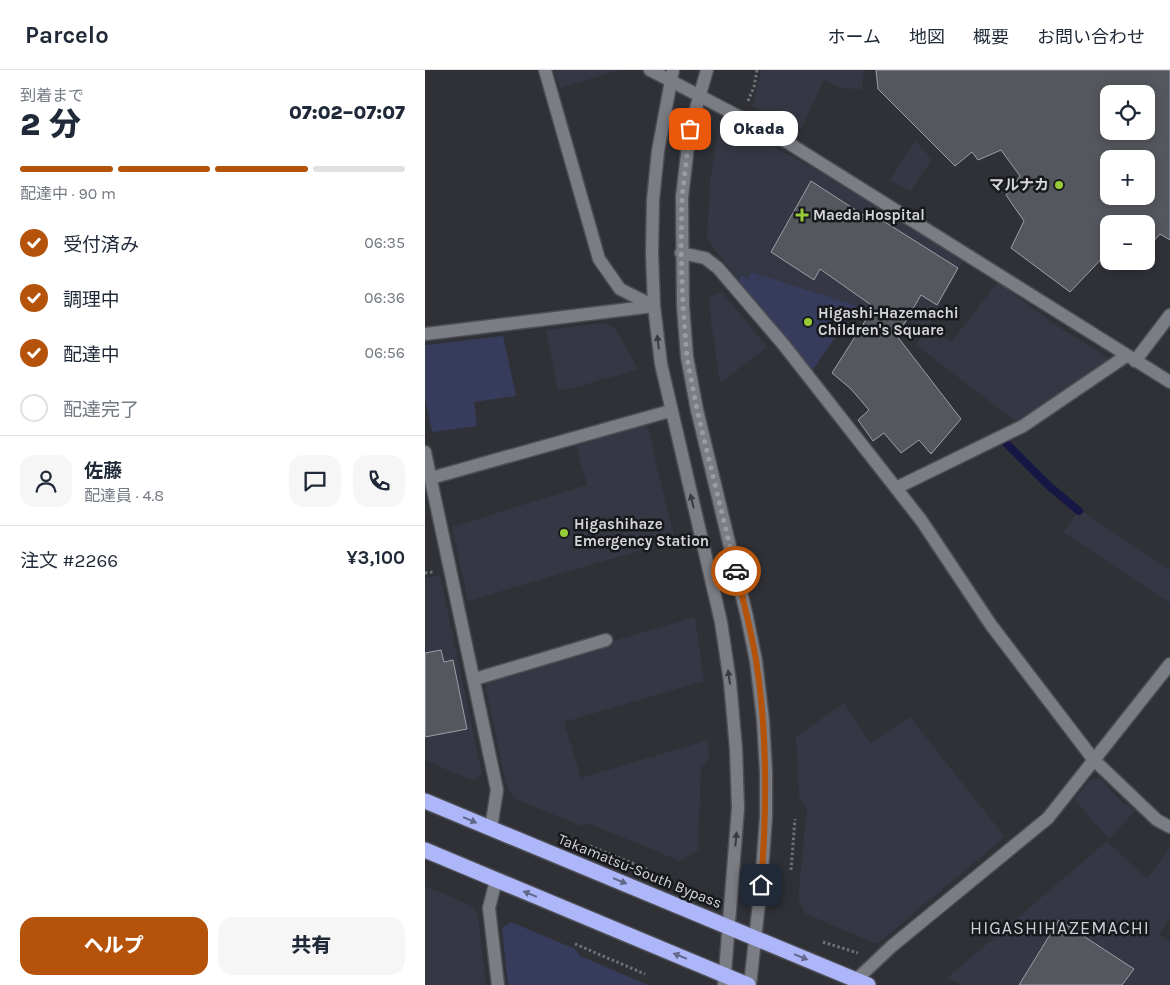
<!DOCTYPE html>
<html lang="ja">
<meta charset="utf-8">
<style>
:root{--surface:#fff;--page:#f6f6f7;--text:#1f2937;--muted:#747a83;--line:#e0e1e3;--accent:#b45309}
body{margin:0;font-family:Karla,"Noto Sans JP",sans-serif;background:var(--page);color:var(--text);height:100vh;display:flex;flex-direction:column;font-size:19px;white-space:nowrap}
*{box-sizing:border-box;margin:0}
p{font-size:16px;color:var(--muted)}
.icon{flex:none;width:28px;height:28px;fill:none;stroke:currentColor;stroke-width:2;stroke-linecap:round;stroke-linejoin:round}
.map{position:relative;flex:1;overflow:hidden}
.drawer{display:flex;flex-direction:column;background:var(--surface);width:425px}
.drawer>*{flex:none}
.buttons{position:absolute;left:675px;top:15px;display:grid;gap:10px}
.buttons a{display:grid;place-items:center;width:55px;height:55px;border-radius:10px;background:var(--surface);box-shadow:0 2px 8px #0003;font-size:25px}
.pin{position:absolute;display:grid;place-items:center;width:42px;height:42px;color:#fff;margin:-21px;border-radius:10px;box-shadow:0 2px 8px #0006}
.courier{position:absolute;display:grid;place-items:center;width:50px;height:50px;margin:-25px;border:4px solid #b45309;border-radius:50%;background:#fff;color:#222;box-shadow:0 1px 6px #0007}
.bubble{position:absolute;height:35px;border-radius:15px;background:var(--surface);box-shadow:0 2px 8px #0003;font-size:16px;font-weight:800;line-height:35px;text-align:center}
.head em{font-style:normal;font-weight:800}
.head div{display:flex;flex-direction:column-reverse}
.head{display:flex;align-items:center;justify-content:space-between;height:85px;padding:0 20px}
h1{font-size:32px;font-weight:800;line-height:38px}
.bar{display:grid;grid-template-columns:repeat(4,1fr);gap:8px 5px;align-content:center;height:60px;padding:0 20px}
.bar i{height:6px;border-radius:4px;background:var(--line)}
.bar .active{background:var(--accent)}
.bar p{grid-column:span 4}
.line{display:flex;align-items:center;gap:12px;padding:0 20px;border-top:1px solid var(--line)}
.line div{flex:1}
.round{display:grid;place-items:center;flex:none;width:52px;height:52px;border-radius:15px;background:var(--page)}
ol{padding:0 20px;list-style:none}
li{display:flex;align-items:center;gap:15px;height:55px}
li p{margin-inline-start:auto}
li .icon{padding:5px;border-radius:50%;background:var(--accent);color:#fff;stroke-width:4}
li:last-child{color:var(--muted)}
li i{width:28px;height:28px;border:2px solid var(--line);border-radius:50%}
.cta{display:flex;gap:10px;margin-top:auto;padding:10px 20px}
.cta a{flex:1;height:58px;border-radius:15px;background:var(--accent);color:#fff;font-size:20px;font-weight:800;line-height:58px;text-align:center}
.cta a+a{background:var(--page);color:var(--text)}
header{display:flex;align-items:center;gap:30px;box-sizing:border-box;height:70px;padding:0 25px;background:var(--surface);border-bottom:1px solid var(--line)}
header strong{font-size:24px}
nav{display:flex;gap:28px;margin-inline-start:auto;font-size:18px}
main{display:flex;flex:1;min-height:0}
.map>svg:first-child{display:block}
.built{fill:#353844}
.green{fill:#373c5c}
.lines{fill:none;stroke-linecap:round;stroke-linejoin:round}
.stream{stroke:#161745;stroke-width:8}
.building{fill:#55575e;stroke:#9d9fa7;fill-rule:evenodd}
.minor-casing{stroke:#4c4e53;stroke-width:15}
.highway-casing{stroke:#4c4e53;stroke-width:18}
.path{stroke:#6f7176;stroke-width:3;stroke-dasharray:2.5 2.5;stroke-linecap:butt}
.minor{stroke:#7b7d84;stroke-width:12}
.highway{stroke:#acb6f8;stroke-width:15}
.oneway{fill:#3b3c40}
.oneway2{fill:#62688a}
.done{stroke:#9b9ca1;stroke-width:5;stroke-dasharray:0 9}
.route{stroke:#b45309;stroke-width:6}
.poi-dot{fill:#98cb38;stroke:#18191c;stroke-width:2}
.labels{text-anchor:middle;stroke-width:5;stroke-linejoin:round;paint-order:stroke}
.poi-label{font-size:15px;font-weight:bold;fill:#d5d6da;stroke:#18191c;text-anchor:start}
.street-label{font-size:15px;fill:#d5d6da;stroke:#18191c}
.quarter-label{font-size:18px;letter-spacing:1px;fill:#cccdd6;stroke:#18191c}
</style>
<header>
<strong>Parcelo</strong>
<nav><a>ホーム</a><a>地図</a><a>概要</a><a>お問い合わせ</a></nav>
</header>
<main>
<section class="drawer">
<div class="head"><div><h1>2 分</h1><p>到着まで</p></div><em>07:02–07:07</em></div>
<div class="bar"><i class="active"></i><i class="active"></i><i class="active"></i><i></i><p>配達中 · 90 m</p></div>
<ol>
<li><svg class="icon" aria-label="check" viewBox="0 0 24 24"><path d="M5 12l5 5 9-10"/></svg>受付済み<p>06:35</p></li>
<li><svg class="icon" aria-label="check" viewBox="0 0 24 24"><path d="M5 12l5 5 9-10"/></svg>調理中<p>06:36</p></li>
<li><svg class="icon" aria-label="check" viewBox="0 0 24 24"><path d="M5 12l5 5 9-10"/></svg>配達中<p>06:56</p></li>
<li><i></i>配達完了</li>
</ol>
<div class="line" style="height:90px"><a class="round"><svg class="icon" aria-label="person" viewBox="0 0 24 24"><circle cx="12" cy="8" r="4"/><path d="M4 21q1-7 8-7t8 7"/></svg></a><div><b>佐藤</b><p>配達員 · 4.8</p></div><a class="round"><svg class="icon" aria-label="chat" viewBox="0 0 24 24"><path d="M4 5h16v11H9l-5 4z"/></svg></a><a class="round"><svg class="icon" aria-label="phone" viewBox="0 0 24 24"><path d="M5 4h4l2 5-3 2q2 4 5 5l2-3 5 2v4C11 20 4 13 5 4z"/></svg></a></div>
<div class="line" style="height:65px"><div>注文 #2266</div><b>¥3,100</b></div>
<div class="cta"><a>ヘルプ</a><a>共有</a></div>
</section>
<div class="map">
<svg width="745" height="915" viewBox="0 0 745 915">
<rect width="100%" height="100%" fill="#2f3137"/>
<path class="built" d="M129,0h65l-59,18z
M336,0h103l-2,20 -23,-3 -15,-7 -23,49 -49,-23z
M294,50l48,23 49,26 149,87 -36,69 22,17 47,-60 56,42 59,37 -95,62 -102,-78 11,-18 -49,-17 -29,-6 -98,-32 -3,8 -6,-5 -4,5 -31,-41 3,-57z
M490,71l17,18 -22,33 -20,-12z
M297,222l45,55 -47,36 -9,-61 -2,-25z
M179,253l11,5 21,37 1,5 -61,17 -18,3 -12,-60z
M222,355l28,115 -207,61 -16,-74 135,-42 -11,-40z
M655,440l90,60v33l-107,-71z
M15,505l42,199 -9,7 -48,-21v-182z
M270,547l9,64 -140,41 17,56 127,-38 1,18 -8,10 -3,82 -18,11 -90,-37 -9,2 -65,-27 -9,-11 -23,-109z
M419,633l26,40 40,-26 95,120 -128,107 -71,-30 -8,-14 9,-92 -8,-11 -3,-60z
M666,709h10l21,24 14,7 -27,29 -35,-40z
M682,771l40,38 23,-32v71l-11,16 11,8v43h-208l-15,-7z
M0,816l47,20 6,8 8,71h-61z"/>
<path class="green" d="M326,202l106,34 -46,66 -40,-47 -33,-45 4,-5 6,4z
M78,266l13,60 -42,6 3,24 -45,6 -7,-33v-54z
M86,852l64,27 5,7 68,29h-140l-6,-57z"/>
<g class="lines">
<path class="stream" d="M576,368l48,48 30,25"/>
</g>
<path class="building" d="M451,0h294v170l-10,-6 -14,16v-26h-37v27l-39,41 -59,-44 13,-27 -18,-26 14,-19 -19,-26 -23,10 -6,-8 -17,14 -77,-77zM684,24h37v37h-37zM684,89h37v37h-37z
M386,111l54,35 4,-4 89,56 -21,37 -16,-10 -24,41 64,83 -30,35 -12,-14 -18,13 -17,-20 -11,8 -15,-21 11,-10 -18,-21 -19,-16 42,-66 -54,-38 -6,11 -43,-28z
M16,580l3,12 9,-2 14,69 -42,8v-84z
M634,850l75,49 -12,16h-103z"/>
<g class="lines">
<g class="minor-casing">
<path id="minor" d="M120,0l54,189 21,30 34,17
M225,0l132,69 388,243
M248,0l-15,81 -5,49 -1,54 2,52 7,58 60,258 9,60 6,67 2,59 -14,177
M282,0l-17,59 -8,68 1,109 4,51 10,53 50,207 9,44 7,59 3,52v45l-5,68 -11,100
M256,183l24,5 13,10 65,76 138,176 70,105 103,135 63,60 13,7
M0,264l229,-28
M710,291l35,-46
M0,382l72,338 -6,38
M6,408l239,-67
M471,418l127,-62 103,-70
M50,609l131,-39
M71,810l-7,28 9,77
M431,910l36,-34 156,-128 122,-154"/>
</g>
<g class="highway-casing">
<path id="highway" d="M0,731l443,184
M0,780l323,135"/>
</g>
<path class="path" d="M323,31l6,-14 3,-17
M0,503l8,-1
M165,776l57,23
M366,800l4,-51
M398,872l35,11
M150,874l70,30"/>
<use href="#minor" class="minor"/>
<use href="#highway" class="highway"/>
</g>
<defs><path id="oneway-solid" d="M-6-.8H1V-3.2L6.5 0L1 3.2V.8H-6Z" transform="scale(1.25)"/></defs>
<g class="oneway">
<use href="#oneway-solid" transform="translate(233 272) rotate(-97)"/>
<use href="#oneway-solid" transform="translate(267 431) rotate(-104)"/>
<use href="#oneway-solid" transform="translate(304 607) rotate(-98)"/>
<use href="#oneway-solid" transform="translate(311 769) rotate(-85)"/>
</g>
<g class="oneway2">
<use href="#oneway-solid" transform="translate(45 750) rotate(23)"/>
<use href="#oneway-solid" transform="translate(195 811) rotate(22)"/>
<use href="#oneway-solid" transform="translate(105 824) rotate(-158)"/>
<use href="#oneway-solid" transform="translate(255 886) rotate(-158)"/>
<use href="#oneway-solid" transform="translate(376 887) rotate(22)"/>
</g>
<g class="lines">
<path class="done" d="M265,59l-8,68 -1,56 2,53 4,52 10,52 39,161"/>
<path class="route" d="M311,501c7,29 15,59 20,89 12,75 11,150 5,225"/>
</g>
<g class="poi-dot">
<circle cx="634" cy="115" r="5"/>
<path d="M374.5 137.5h5v5h5v5h-5v5h-5v-5h-5v-5h5z"/>
<circle cx="383" cy="252" r="5"/>
<circle cx="139" cy="463" r="5"/>
</g>
<g class="labels">
<g class="poi-label">
<text x="624" y="120" text-anchor="end">マルナカ</text>
<text x="388" y="150">Maeda Hospital</text>
<text x="393" y="248">Higashi-Hazemachi<tspan x="393" dy="17">Children's Square</tspan></text>
<text x="149" y="459">Higashihaze<tspan x="149" dy="17">Emergency Station</tspan></text>
</g>
<g class="street-label">
<text transform="translate(215 801) rotate(22)" y="5">Takamatsu-South Bypass</text>
</g>
<g class="quarter-label">
<text x="635" y="864">HIGASHIHAZEMACHI</text>
</g>
</g>
</svg>
<div class="buttons">
<a><svg class="icon" aria-label="locate" viewBox="0 0 24 24"><circle cx="12" cy="12" r="6"/><path d="M12 2v4M12 18v4M2 12h4M18 12h4"/></svg></a>
<a>+</a>
<a>−</a>
</div>
<div class="pin" style="left:265px;top:59px;background:#ea580c"><svg class="icon" aria-label="bag" viewBox="0 0 24 24"><path d="M5 8h14l-1 12H6zM9 8a3 3 0 0 1 6 0"/></svg></div>
<div class="pin" style="left:336px;top:815px;background:#1f2937"><svg class="icon" aria-label="home" viewBox="0 0 24 24"><path d="M3 11l9-7 9 7M6 9v11h12V9"/></svg></div>
<div class="courier" style="left:311px;top:501px"><svg class="icon" aria-label="car" viewBox="0 0 24 24"><path d="M5 17H2v-5l4-1 3-4h7l3 4 3 1v5h-3M9 17h6M6 11h13"/><circle cx="7" cy="17" r="2"/><circle cx="17" cy="17" r="2"/></svg></div>
<div class="bubble" style="left:295px;top:41px;width:78px">Okada</div>
</div>
</main>
